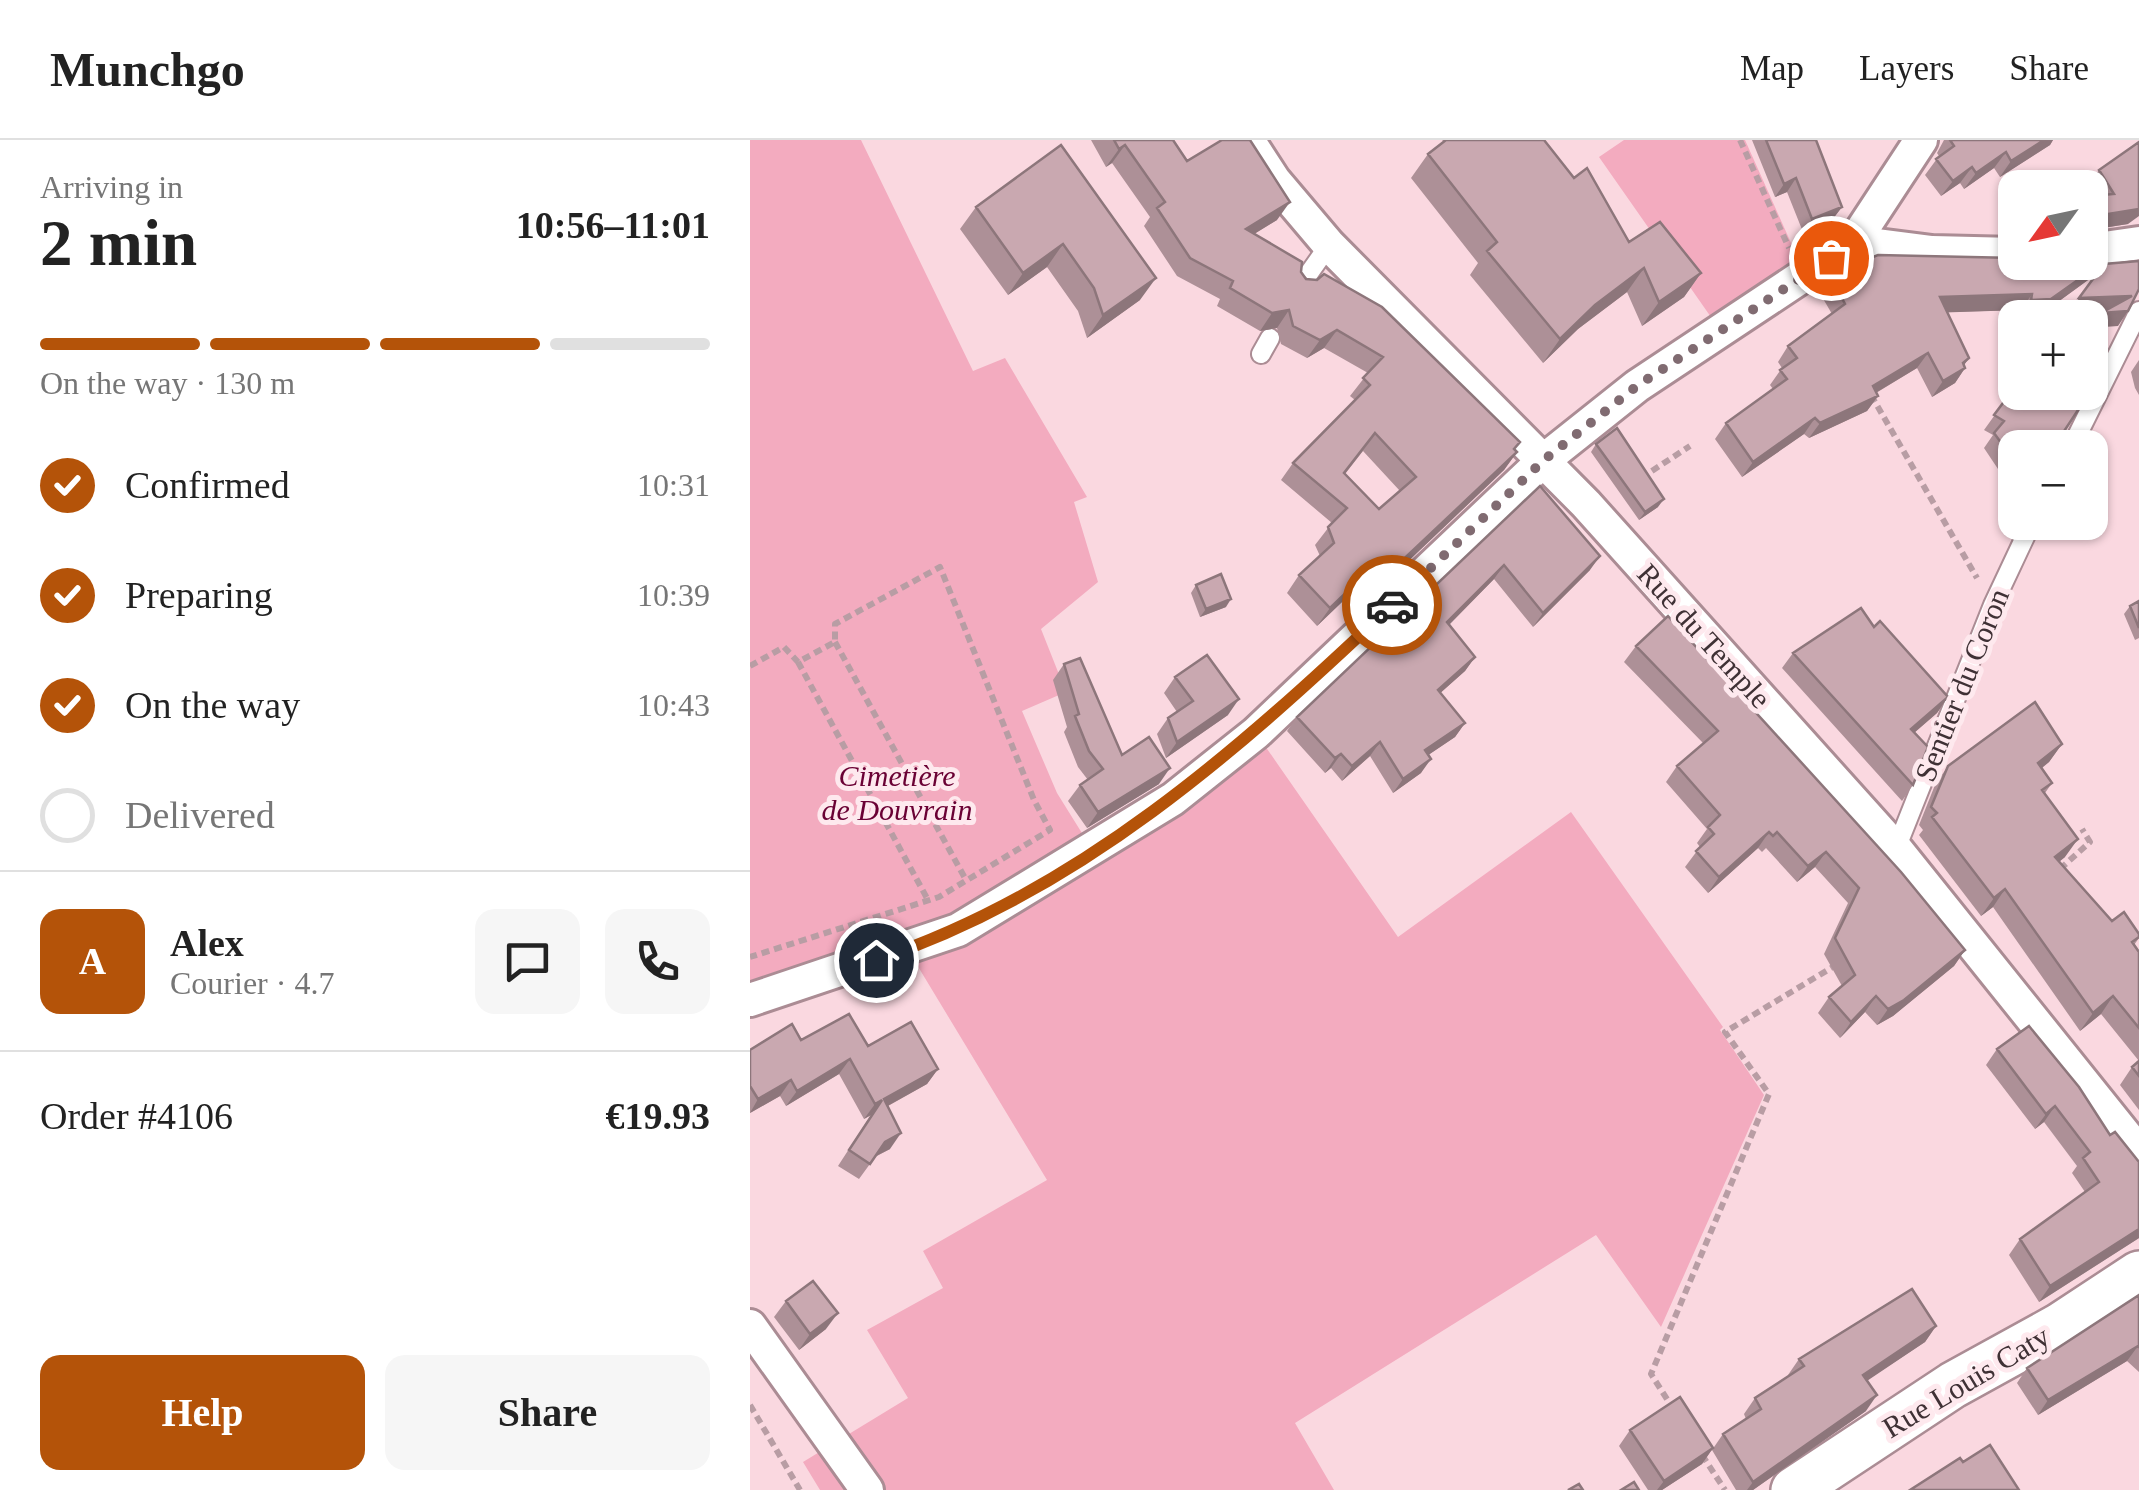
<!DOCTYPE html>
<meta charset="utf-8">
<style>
:root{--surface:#fff;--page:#f6f6f6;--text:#222;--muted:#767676;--line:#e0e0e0;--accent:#b45309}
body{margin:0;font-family:"Times New Roman",serif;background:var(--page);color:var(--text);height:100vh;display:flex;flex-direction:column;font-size:38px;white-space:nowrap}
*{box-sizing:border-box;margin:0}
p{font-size:32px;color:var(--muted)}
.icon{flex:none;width:55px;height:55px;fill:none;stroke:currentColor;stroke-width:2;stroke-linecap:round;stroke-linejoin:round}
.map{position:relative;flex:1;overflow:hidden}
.side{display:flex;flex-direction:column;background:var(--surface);width:750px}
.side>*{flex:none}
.needle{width:65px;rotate:237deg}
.tools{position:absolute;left:1248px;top:30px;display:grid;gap:20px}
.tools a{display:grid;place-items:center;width:110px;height:110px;border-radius:20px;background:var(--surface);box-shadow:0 2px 8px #0004;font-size:50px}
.pin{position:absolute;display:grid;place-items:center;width:85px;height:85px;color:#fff;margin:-42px;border:5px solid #fff;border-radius:50%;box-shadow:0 2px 10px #0007}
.courier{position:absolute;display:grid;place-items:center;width:100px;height:100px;margin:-50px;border:8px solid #b45309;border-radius:50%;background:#fff;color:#222;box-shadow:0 2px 12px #0007}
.overview em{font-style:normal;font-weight:700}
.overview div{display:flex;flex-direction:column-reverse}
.overview{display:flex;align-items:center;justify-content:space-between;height:170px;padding:0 40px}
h1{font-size:65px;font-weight:700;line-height:75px}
.bar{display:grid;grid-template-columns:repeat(4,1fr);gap:15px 10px;align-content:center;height:120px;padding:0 40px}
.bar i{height:12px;border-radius:8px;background:var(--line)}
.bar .selected{background:var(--accent)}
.bar p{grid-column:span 4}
.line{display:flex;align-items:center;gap:25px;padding:0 40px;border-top:2px solid var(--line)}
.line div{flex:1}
.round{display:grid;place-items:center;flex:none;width:105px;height:105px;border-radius:20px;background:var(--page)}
ol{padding:0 40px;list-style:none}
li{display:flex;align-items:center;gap:30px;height:110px}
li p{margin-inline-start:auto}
li .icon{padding:10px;border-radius:50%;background:var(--accent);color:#fff;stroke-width:4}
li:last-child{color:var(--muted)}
li i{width:55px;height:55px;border:5px solid var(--line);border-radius:50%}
.cta{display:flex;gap:20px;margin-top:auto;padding:20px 40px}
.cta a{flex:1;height:115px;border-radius:20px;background:var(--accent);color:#fff;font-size:40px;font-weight:700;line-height:115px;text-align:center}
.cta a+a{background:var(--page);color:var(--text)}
header{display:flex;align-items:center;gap:60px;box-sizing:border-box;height:140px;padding:0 50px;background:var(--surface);border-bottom:2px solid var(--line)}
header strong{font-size:48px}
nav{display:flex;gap:55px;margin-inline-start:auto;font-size:35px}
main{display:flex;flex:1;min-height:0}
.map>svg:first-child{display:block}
.green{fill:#f3abbf}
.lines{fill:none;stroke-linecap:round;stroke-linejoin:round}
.lane-casing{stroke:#ab8c94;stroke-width:22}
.street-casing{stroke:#ab8c94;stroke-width:38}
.secondary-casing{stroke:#ab8c94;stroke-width:50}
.path{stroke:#b89da4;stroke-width:6;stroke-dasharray:8 5;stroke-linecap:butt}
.lane{stroke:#fff;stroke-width:18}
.street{stroke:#fff;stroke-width:32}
.secondary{stroke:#fff;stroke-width:45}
.wall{fill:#ad9097;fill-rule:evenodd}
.shaded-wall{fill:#8d767b}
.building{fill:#c9a8b0;stroke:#8d767b;stroke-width:2.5;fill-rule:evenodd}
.done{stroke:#806b71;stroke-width:10;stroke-dasharray:0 18}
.route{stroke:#b45309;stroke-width:12}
.labels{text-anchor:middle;stroke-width:10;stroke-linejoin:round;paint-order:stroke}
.street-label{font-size:30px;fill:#3f3135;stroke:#fee9ee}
.park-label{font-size:30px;font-style:italic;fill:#6a0134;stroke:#fee9ee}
</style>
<header>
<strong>Munchgo</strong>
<nav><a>Map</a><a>Layers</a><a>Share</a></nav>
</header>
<main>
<section class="side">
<div class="overview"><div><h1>2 min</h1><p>Arriving in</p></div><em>10:56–11:01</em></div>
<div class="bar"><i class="selected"></i><i class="selected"></i><i class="selected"></i><i></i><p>On the way · 130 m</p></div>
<ol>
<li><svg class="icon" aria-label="check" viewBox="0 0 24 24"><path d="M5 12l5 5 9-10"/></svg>Confirmed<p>10:31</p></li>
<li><svg class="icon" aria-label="check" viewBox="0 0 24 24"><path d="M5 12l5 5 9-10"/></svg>Preparing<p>10:39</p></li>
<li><svg class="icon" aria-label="check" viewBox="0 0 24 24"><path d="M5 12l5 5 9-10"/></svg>On the way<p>10:43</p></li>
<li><i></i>Delivered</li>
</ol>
<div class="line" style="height:180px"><b class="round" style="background:var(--accent);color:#fff">A</b><div><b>Alex</b><p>Courier · 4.7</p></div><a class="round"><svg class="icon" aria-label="chat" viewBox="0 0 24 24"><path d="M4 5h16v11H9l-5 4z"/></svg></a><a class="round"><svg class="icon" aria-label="phone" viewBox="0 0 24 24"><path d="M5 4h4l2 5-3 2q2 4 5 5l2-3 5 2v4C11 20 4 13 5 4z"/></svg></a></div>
<div class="line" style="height:130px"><div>Order #4106</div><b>€19.93</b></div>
<div class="cta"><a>Help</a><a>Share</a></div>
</section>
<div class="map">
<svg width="1389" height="1350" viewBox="0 0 1389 1350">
<rect width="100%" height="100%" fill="#fad8e0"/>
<path class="green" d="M0,0h111l112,231 32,-13 82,139 -13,5 24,80 -57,47 25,63 -44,19 35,82 28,45 171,-105 142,204 173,-125 152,215 -3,3 44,65 -103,232 -65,-92 -301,188 39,67h-514l-17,-28 105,-64 -41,-68 76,-42 -20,-37 124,-71 -136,-225 -161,45z
M874,0h121l55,123 -87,57 -114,-163z"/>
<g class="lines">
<g class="lane-casing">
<path id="lane" d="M550,146l29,-41
M511,214l9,-16
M1321,308l68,-137
M1146,709l97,-244 39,-83"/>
</g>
<g class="street-casing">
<path id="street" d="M498,0l26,40 55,65 257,259 310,345 243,303
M1104,102l78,10 83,2
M1340,110l49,-7
M0,860l208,-70 215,-131 83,-66 288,-273 93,-74 217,-144 67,-102
M0,1186l117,164"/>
</g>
<g class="secondary-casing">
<path id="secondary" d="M1044,1350l159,-105 107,-59 79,-52"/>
</g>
<path class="path" d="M990,0l49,108
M1121,255l106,183
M891,338l49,-32
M85,502l131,238
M48,522l130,238
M0,526l34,-19 14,15 37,-20v-18l105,-57 94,233 16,30 -111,67 -189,60
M1310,729l30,-27 -8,-13
M0,1265l50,85
M924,1270l-23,-36 118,-280 -44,-62 111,-67
M952,1315l23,35"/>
<use href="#lane" class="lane"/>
<use href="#street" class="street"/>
<use href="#secondary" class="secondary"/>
</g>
<path class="wall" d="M341,0h82l14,21 90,59 -23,14 263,218 -13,18 -126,120 -11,-12 -50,48 -30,-33 12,-18 21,-19 -5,-11 17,-22 -51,-43 12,-17 62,-63 -5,-4 18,-23 -44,-25 -17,10 -26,-14 -4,-16 -17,3 -43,-25 3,-7 -43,-23 -33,-50 6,-9 -38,-54 -6,4zM613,311l37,40 -21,18 -34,-35z
M692,0h102l30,38 55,64 72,31 -17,24 -42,29 -15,-34 -49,37 -35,34 -73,-88 8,-12 -67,-85 17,-24 16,-12z
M1002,0h64l26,67 -10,13 -29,12 -16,-40 -12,5z
M1194,0h109l-3,5 -50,32 -6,-9 -30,21 -4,-6 -19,13 -16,-21 14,-19 -2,-3z
M1389,2l-11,82 -38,6v-34l6,-1 -7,-11 10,-14z
M311,5l79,155 -53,38 -9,-27 -31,-44 -39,28 -48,-66 16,-22z
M1302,130l36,10 -48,35 -19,1v-6l-74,2 18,56 -10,15 -23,14 -15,-29 -41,25 2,3 -11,15 -58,27 -5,-4 -62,43 -27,-38 11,-16 47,-34 -3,-4 12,-17 -4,-6 10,-16 44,-32 -14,-24 11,-16z
M1389,220v35l-4,-7 -4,-16z
M1265,247v96l-13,-8 -18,-27 9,-13 -9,-5z
M846,304l62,63 -19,13 -48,-68z
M790,346l50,84 -57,57 -39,-48 -45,46 26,32 -10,14 -25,22 25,30 -10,14 -27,18 -7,18 -28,20 -23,-37 -28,25 -11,-13 -6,5 -38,-42 10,-14z
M446,445l30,22 -26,10 -9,-24z
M1389,461v37l-4,2 -11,-26 6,-8z
M1124,487l74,70 -11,16 -23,20 -1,52 -11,16 -120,-133 11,-15z
M886,506l329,304 -11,16 -61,50 -16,9 -12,-13 -25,26 -22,-25 11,-16 13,-11 -18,-32 24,-51 -33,-36 -18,15 -31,-34 -4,4 -4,-4 -50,45 -23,-26 15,-20 -3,-4 10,-14 -41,-47 11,-16 26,-23 -79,-81z
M314,524l58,91 37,29 -72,44 -19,-27 12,-16 8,-5 -10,-13 -14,-35 3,-5 -14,-47z
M425,537l53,38 -62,43 -9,-24 11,-16 9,-6 -13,-19z
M1312,604l-13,18 -7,6 10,15 -7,10 20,64 -6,5 53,59 27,17 -5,7 5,7v158l-19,-25 12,-18 7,-6 -38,-47 -21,17 -87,-124 -12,9 -62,-81 4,-5 -4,-5 16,-40 13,-19z
M51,900l67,6 70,23 -11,15 -39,22 2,43 -15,8 -16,22 -21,-13 33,-51 -7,4 -25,-45 -53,32 -6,-10 -30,17v-63z
M1247,909l113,86 29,27v76l-100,64 -30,-47 11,-16 65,-47 -13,-19 5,-7 -33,-44 -9,7 -49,-64z
M1389,1155v77l-12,-11 -89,54 -21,-32 10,-15z
M36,1161l40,28 -27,21 -25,-33z
M1186,1186l-11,16 -58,38 -1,31 -113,79h-17l-24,-40 11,-16 23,-15 -2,-5 11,-16 34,-22 -1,-1 11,-16z
M880,1290l83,18 -11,16 -40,26h-14l-29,-44z"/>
<path class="shaded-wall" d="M1294,0h9l-3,5 -50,32 11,-16z
M375,5l-13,18 -6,4 13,-18z
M1256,12l-12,16 -30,21 12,-16z
M1222,27l-12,16 -19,13 12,-15z
M1046,38l-9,14 -12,5 9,-13z
M540,62l-13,18 -44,27 13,-18z
M1092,67l-10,13 -29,12 9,-13z
M1389,69v7l-11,8 -38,6v-11l6,-3z
M313,104l-16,23 -39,28 15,-22z
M1349,125l-11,15 -48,35 -19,1 10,-16z
M894,128l-17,24 -49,37 -35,34 17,-24 35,-34z
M951,133l-17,24 -42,29 17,-24z
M406,138l-16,22 -53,38 16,-23z
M1282,154l-11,16 -92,3 11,-16z
M1382,156l-4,15 -10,15 -28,2 11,-15 -32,1 10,-16z
M539,170l-12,18 -17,3 12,-18z
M587,190l-13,18 -17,10 13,-18z
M1178,213l-11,15 -55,33 11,-15z
M1219,218l-9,13 5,-3 -10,15 -23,14 11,-16z
M1128,256l-11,15 -58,27 11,-15z
M1065,278l-11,16 -62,43 11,-15z
M767,312l-13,18 -126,120 12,-18z
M914,359l-6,8 -19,13 6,-8z
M850,416l-10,14 -57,57 10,-14z
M629,421l-12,17 -50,48 13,-18z
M754,425l-10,14 -57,58 10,-15z
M481,459l-5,8 -26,10 6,-8z
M725,517l-10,14 -37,33 10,-14z
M1198,557l-11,16 -37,32 11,-16z
M489,559l-11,16 -62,43 11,-16z
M715,583l-10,14 -40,27 10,-14z
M630,602l-10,14 -28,25 10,-15z
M1312,604l-13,18 -24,19 13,-18z
M591,614l-10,14 -6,5 10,-15z
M681,619l-10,14 -28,20 10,-14z
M420,628l-11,16 -72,44 11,-16z
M1019,692l-11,16 -50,45 11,-16z
M1328,699l-13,18 -23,18 13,-18z
M1076,712l-11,15 -18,15 11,-16z
M1255,749l-12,18 -12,9 13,-18z
M1215,810l-11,16 -61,50 -16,9 11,-16z
M1126,856l-11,16 -25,26 11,-16z
M1363,856l-12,18 -21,17 13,-18z
M100,919l-11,15 -53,32 11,-15z
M188,929l-11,15 -54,30 11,-15z
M41,940l-11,16 -30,17 8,-14z
M132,960l-11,15 -7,4 11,-15z
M1305,966l-11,16 -9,7 11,-15z
M151,993l-11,16 -16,8 11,-15z
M1389,1089v9l-100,64 11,-16z
M88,1173l-12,16 -27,21 11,-16z
M1186,1186l-11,16 -73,49 11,-16z
M1388,1206l-11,15 -89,54 10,-15z
M1127,1255l-11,16 -113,79h-6l6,-8z
M963,1308l-11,16 -40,26h-5l7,-9z"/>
<path class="building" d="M364,0h59l14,21 35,-21h28l40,62 -44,27 56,33 -1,10 5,7 11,1 7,-6 58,33 138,135 -6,7 3,3 -127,120 -11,-11 -49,47 -31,-33 35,-32 -6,-16 19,-19 -54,-45 77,-78 -7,-7 20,-21 -46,-27 -17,10 -27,-14 -4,-16 -17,3 -42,-25 3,-7 -43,-23 -33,-50 8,-6 -40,-57 -6,4zM625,293l41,44 -37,32 -35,-36z
M696,0h98l30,38 13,-10 42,74 31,-20 41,51 -42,29 -15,-34 -49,37 -35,34 -73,-88 10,-9 -69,-88z
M1016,0h50l26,67 -30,12 -16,-41 -12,6z
M1200,0h94l-33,21 -5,-9 -30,21 -4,-6 -19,14 -17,-22 18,-13z
M1389,2v67l-43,7 -6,3v-23l24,-2 -15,-24z
M311,5l95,133 -53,37 -9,-27 -31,-44 -40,29 -47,-66z
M1128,115l137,3v4h36l1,8 47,-5 -48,34 -20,1 1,-6 -92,3 29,61 -6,5 2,5 -22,13 -15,-28 -55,33 5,10 -58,27 -5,-5 -62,44 -27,-39 61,-44 -7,-9 17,-12 -9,-12 57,-42 -16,-30z
M1389,121v28l-11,22 -27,2 31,-17 -53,2 25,-34z
M1265,247v5h42l23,15 -27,41h-38v14l-21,-29 10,-12 -10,-6z
M867,288l47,71 -19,13 -49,-68z
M790,346l60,70 -57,57 -39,-48 -57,57 28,35 -37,33 27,33 -40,27 6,9 -28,20 -23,-37 -28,24 -11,-12 -6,4 -38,-41z
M471,434l10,25 -25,10 -10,-24z
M1389,461v27l-9,-22z
M1111,468l13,19 6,-6 68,76 -37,32 17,18 -15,38 -120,-132z
M918,476l233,256 64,78 -61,50 -16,9 -12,-13 -25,26 -22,-25 26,-22 -20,-37 24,-50 -33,-36 -18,14 -31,-34 -4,4 -4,-4 -50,45 -23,-26 18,-17 -6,-7 12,-12 -43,-49 41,-35 -82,-85z
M457,515l32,44 -62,43 -9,-24 25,-17 -18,-24z
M330,518l42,97 27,-18 21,31 -72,44 -18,-27 23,-16 -14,-18 -14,-35 4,-2 -15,-50z
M1285,562l27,42 -24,19 14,20 -10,7 36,49 -23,18 57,64 12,-9 15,22v3l-7,5 7,10v76l-26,-32 -20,17 -88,-124 -11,9 -62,-81 5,-4 -6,-6 17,-41z
M99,874l19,32 43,-24 27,47 -54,30 17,34 -16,9 -15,22 -21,-14 33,-50 -7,4 -25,-45 -53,32 -6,-11 -33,19 -8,-13v-36l42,-26 9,16z
M1279,886l50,61 31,48 5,-3 24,30v67l-89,57 -30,-47 79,-57 -16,-24 7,-6 -35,-46 -9,8 -49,-65z
M1389,921v15l-7,-9z
M63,1141l25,32 -28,21 -24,-33z
M1162,1149l24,37 -73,49 14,20 -124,87 -30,-48 38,-25 -6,-11 49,-32 -5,-7z
M1389,1155v52l-1,-1 -90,54 -21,-32z
M930,1257l33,51 -49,33 -34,-51z
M1240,1305l29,45h-109l50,-32 3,4z
M884,1342l5,8h-18z
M829,1344l4,6h-15z"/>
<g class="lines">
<path class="done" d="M642,465l152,-145 93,-74 194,-128"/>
<path class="route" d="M126,820c202,-67 364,-211 516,-355"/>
</g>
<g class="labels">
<g class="street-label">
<text transform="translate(954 496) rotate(48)" y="10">Rue du Temple</text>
<text transform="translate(1212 545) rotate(-68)" y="10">Sentier du Coron</text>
<text transform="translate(1216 1242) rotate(-31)" y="10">Rue Louis Caty</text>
</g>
<g class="park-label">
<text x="147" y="646">Cimetière<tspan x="147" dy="34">de Douvrain</tspan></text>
</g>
</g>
</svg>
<div class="tools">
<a><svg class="needle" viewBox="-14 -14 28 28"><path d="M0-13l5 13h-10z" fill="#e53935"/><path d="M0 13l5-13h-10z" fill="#767676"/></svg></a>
<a>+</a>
<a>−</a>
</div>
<div class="pin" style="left:1081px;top:118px;background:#ea580c"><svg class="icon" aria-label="bag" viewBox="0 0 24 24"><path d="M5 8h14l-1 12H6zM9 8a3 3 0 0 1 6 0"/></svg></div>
<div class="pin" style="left:126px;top:820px;background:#1f2937"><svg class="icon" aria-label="home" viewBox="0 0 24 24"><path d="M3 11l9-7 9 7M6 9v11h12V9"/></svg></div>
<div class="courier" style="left:642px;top:465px"><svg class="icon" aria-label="car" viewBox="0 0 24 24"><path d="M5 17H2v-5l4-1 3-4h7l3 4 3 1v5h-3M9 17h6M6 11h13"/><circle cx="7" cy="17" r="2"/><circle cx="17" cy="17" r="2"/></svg></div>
</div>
</main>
